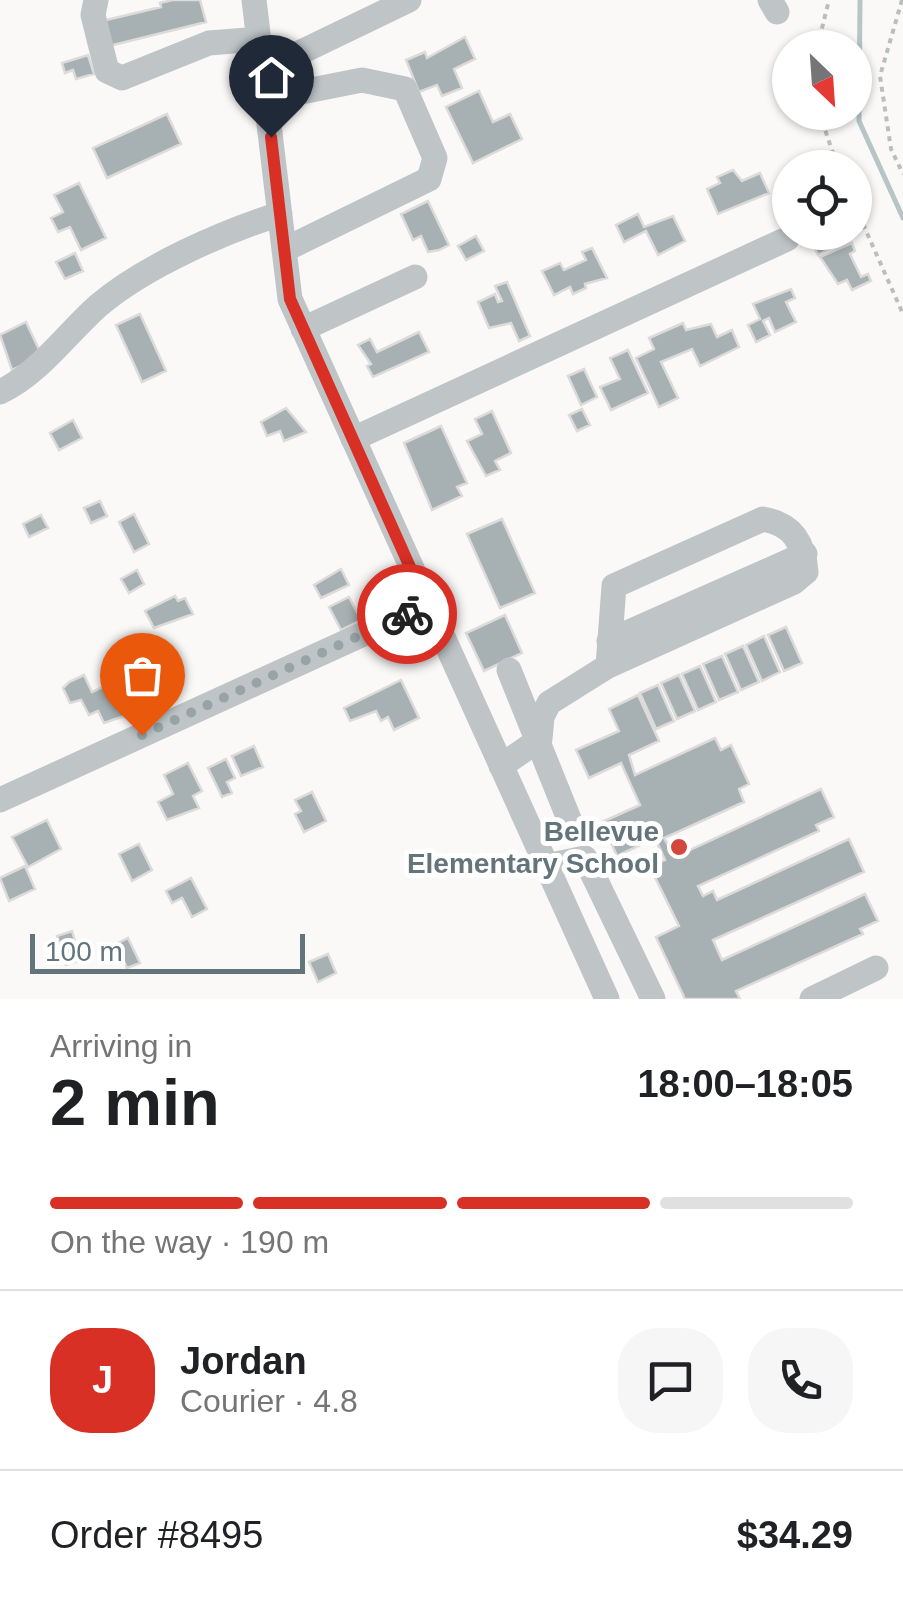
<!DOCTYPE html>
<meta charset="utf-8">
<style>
:root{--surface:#fff;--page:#f6f6f6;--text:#202124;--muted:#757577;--line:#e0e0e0;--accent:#d93025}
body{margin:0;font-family:Arial,sans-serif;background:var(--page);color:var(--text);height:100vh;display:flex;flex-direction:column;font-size:38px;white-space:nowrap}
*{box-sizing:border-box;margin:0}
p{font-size:32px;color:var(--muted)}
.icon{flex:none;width:55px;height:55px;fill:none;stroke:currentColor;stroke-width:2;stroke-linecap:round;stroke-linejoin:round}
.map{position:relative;height:999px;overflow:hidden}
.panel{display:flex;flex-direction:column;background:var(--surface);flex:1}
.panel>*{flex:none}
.needle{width:65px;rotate:155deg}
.fabs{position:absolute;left:772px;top:30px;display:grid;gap:20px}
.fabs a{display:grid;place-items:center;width:100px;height:100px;border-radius:50%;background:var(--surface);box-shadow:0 2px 8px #0004;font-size:50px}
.scale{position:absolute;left:30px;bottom:25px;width:275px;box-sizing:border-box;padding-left:10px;border:5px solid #63747a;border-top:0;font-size:28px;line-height:35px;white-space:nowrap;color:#63747a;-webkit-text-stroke:8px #fff;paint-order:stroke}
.pin{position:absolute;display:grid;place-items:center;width:85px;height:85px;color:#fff;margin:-102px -42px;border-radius:50% 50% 50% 0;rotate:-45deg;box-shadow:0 0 10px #0007}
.pin .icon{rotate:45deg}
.courier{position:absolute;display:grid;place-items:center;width:100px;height:100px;margin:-50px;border:8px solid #d93025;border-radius:50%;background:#fff;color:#222;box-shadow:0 2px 12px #0007}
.overview em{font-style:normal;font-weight:800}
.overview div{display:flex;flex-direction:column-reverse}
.overview{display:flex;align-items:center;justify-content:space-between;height:170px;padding:0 50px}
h1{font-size:65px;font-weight:800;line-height:75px}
.bar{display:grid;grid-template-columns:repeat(4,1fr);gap:15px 10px;align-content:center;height:120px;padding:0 50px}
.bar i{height:12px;border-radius:8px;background:var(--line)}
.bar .active{background:var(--accent)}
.bar p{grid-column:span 4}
.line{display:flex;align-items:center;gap:25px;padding:0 50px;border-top:2px solid var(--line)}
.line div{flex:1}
.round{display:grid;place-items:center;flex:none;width:105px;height:105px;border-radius:40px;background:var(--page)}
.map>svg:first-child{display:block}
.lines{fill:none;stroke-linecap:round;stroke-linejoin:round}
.stream{stroke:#b7c5c6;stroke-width:5}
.building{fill:#a7b1b4;stroke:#dcdbda;stroke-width:2.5}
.path{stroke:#babec0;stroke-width:4;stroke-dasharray:5 5;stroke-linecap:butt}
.minor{stroke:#bfc5c7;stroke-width:25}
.done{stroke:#98a3a6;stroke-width:10;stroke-dasharray:0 18}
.route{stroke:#d93025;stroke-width:12}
.poi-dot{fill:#d3473f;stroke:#fff;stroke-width:4}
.labels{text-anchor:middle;stroke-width:10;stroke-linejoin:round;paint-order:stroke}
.poi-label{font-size:28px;font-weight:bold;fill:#63747a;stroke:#fff;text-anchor:end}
</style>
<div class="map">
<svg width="903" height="999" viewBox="0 0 903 999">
<rect width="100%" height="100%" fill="#faf9f8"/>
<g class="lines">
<path class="stream" d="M860,0l-1,121 44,97"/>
</g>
<path class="building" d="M172,0h28l6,22 -97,24 -7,-25 59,-14 -1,-4z
M465,37l10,22 -21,10 8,19 -20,8 -5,-11 -18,7 -13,-32 19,-8 2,6z
M88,55l6,19 -18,5 -3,-9 -8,3 -3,-10z
M479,91l14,31 17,-8 12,25 -49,24 -27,-56z
M167,114l14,30 -74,34 -14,-30z
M733,170l9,11 18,-8 9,20 -51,21 -11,-25 13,-6 -3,-6z
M79,183l27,55 -25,12 -11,-23 -12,5 -7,-14 12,-6 -9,-17z
M428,201l21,44 -10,5 -11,2 -7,-16 -8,4 -12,-26z
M638,214l6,13 29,-11 12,25 -27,14 -12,-24 -22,11 -8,-17z
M820,232h9l6,14 -17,9 -8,-17z
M476,236l8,15 -18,9 -8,-14z
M852,243l3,8 -5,3 11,23 7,-3 3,7 -19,9 -5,-10 -9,4 -18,-27z
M592,248l15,30 -22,6 1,4 -13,6 -3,-7 -16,8 -12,-24 18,-8 4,7 22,-10 -4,-8z
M75,253l8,18 -18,8 -9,-17z
M507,282l23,54 -11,5 -8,-18 -22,5 -11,-26 17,-8 3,8 4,-1 -7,-15z
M791,289l4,9 -9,4 10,20 -21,10 -6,-14 -6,3 7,14 -14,7 -8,-17 12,-6 -7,-15z
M140,314l26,57 -24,11 -26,-57z
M26,322l16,34 -30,14 -12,-35z
M683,323l3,7 25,-6 6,13 15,-7 7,17 -39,19 -8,-17 -31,13 17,36 -19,9 -23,-49 18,-9 -5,-11z
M419,332l10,20 -56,25 -6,-11 4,-2 -13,-19 12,-6 7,13z
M628,350l20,43 -37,17 -11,-23 20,-8 -10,-21z
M584,369l13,28 -16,8 -13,-29z
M286,408l20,24 -22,9 -4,-10 -13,5 -6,-14z
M582,409l8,16 -13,6 -8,-16z
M492,411l19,42 -16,8 5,9 -14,6 -19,-35 15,-7 -7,-15z
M73,420l9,18 -23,12 -9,-17z
M441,426l26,57 -10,4 5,9 -30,14 -28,-67z
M100,501l7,15 -16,7 -7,-15z
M134,514l15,30 -15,8 -15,-30z
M41,515l7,13 -19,9 -6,-13z
M502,519l33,74 -35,15 -33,-74z
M341,569l8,16 -28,13 -7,-13z
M137,570l7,14 -15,9 -8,-14z
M175,596l3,5 7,-3 8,16 -39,14 -9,-17z
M349,597l12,23 -20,10 -12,-23z
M505,615l17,38 -38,18 -18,-38z
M786,627l16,36 -18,8 -16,-36z
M764,636l16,36 -18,9 -16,-36z
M743,646l16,36 -18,8 -16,-36z
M722,656l16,36 -19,8 -16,-36z
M700,666l16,36 -18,8 -16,-36z
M115,670l16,36 -7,3 3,6 -23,8 -6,-12 -9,4 -8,-15 -11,3 -7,-15 6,-6 15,-7 8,17 17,-8 -4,-9z
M679,675l16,36 -18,8 -16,-36z
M401,680l18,38 -25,12 -6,-13 -7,4 -5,-10 -26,10 -6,-13z
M658,685l16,36 -18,8 -16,-36z
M638,695l21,46 -30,14 6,20 80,-37 6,12 10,-5 18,39 -10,5 5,13 -80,36 11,19 146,-68 13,28 -18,8 3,6 -121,55 5,10 10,-5 4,9 132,-61 15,33 -151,68 9,20 143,-66 13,27 -18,8 3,5 -127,57 4,8h-55l-29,-62 23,-11 -29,-59 15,-7 -10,-22 -38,18 -15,-34 38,-17 -19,-42 -32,15 -13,-28 43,-19 -10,-22z
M254,746l9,21 -22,9 -9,-20z
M226,759l9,19 -8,4 5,11 -10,4 -14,-29z
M188,763l14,28 -9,5 6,12 -32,12 -9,-18 15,-8 -9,-19z
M312,792l14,29 -22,11 -9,-18 6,-3 -6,-11z
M47,820l14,29 -33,18 -16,-30z
M139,844l13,26 -20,11 -13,-27z
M25,866l10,23 -26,12 -9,-23z
M191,878l16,31 -15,8 -10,-19 -10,5 -6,-12z
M72,931l9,29 -15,5 -9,-29z
M128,938l12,25 -13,5 -11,-24z
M328,954l8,19 -18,9 -9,-20z"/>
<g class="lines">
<path class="path" d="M902,0l-22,76 11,73 12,25
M817,48l12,-48
M819,112l19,56
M855,206l48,108"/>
<path class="minor" d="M96,0l-3,15 14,56 15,7 87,-35 50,-4
M254,0l36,299 317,700
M770,0l7,12
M261,53l36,1 112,-54
M266,99l96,-19 43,9 30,69 -6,21 -145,71
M303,329l112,-52
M0,392c40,-19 67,-59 99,-87 46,-39 124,-73 181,-91
M353,439l434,-200
M609,641l196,-87
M509,670l60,149
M501,766l39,-27 2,-22 7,-14 59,-37 186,-84 12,-10c-2,-30 -14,-48 -43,-53l-149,67 -6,80
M0,800l427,-195
M546,866l39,-8 68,141
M812,999l64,-31"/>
</g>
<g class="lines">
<path class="done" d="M142,735l265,-121"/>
<path class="route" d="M271,137l19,162 137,306 -20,9"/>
</g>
<circle class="poi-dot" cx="679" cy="847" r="10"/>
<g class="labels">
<g class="poi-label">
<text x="659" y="841">Bellevue<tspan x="659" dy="32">Elementary School</tspan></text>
</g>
</g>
</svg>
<div class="fabs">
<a><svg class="needle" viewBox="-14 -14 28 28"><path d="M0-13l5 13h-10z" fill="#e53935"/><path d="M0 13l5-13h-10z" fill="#757577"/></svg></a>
<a><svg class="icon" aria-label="locate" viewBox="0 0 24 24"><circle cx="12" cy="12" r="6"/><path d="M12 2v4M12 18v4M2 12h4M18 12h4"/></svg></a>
</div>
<div class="scale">100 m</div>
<div class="pin" style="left:142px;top:735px;background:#ea580c"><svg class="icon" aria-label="bag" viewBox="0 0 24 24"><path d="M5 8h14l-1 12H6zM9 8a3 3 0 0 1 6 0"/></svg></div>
<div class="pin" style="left:271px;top:137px;background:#1f2937"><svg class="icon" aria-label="home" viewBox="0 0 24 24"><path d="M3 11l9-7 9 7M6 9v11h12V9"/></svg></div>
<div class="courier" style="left:407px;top:614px"><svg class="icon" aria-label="bike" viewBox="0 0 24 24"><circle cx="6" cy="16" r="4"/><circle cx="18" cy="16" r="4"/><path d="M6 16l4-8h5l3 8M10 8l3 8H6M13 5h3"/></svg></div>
</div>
<section class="panel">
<div class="overview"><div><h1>2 min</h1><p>Arriving in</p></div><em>18:00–18:05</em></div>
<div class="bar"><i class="active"></i><i class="active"></i><i class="active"></i><i></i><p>On the way · 190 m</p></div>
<div class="line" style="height:180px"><b class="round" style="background:var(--accent);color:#fff">J</b><div><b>Jordan</b><p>Courier · 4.8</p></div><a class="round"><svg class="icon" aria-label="chat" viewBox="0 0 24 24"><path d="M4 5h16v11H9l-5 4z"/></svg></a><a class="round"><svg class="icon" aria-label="phone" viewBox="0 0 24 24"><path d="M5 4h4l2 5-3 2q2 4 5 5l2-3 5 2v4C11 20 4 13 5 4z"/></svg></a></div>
<div class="line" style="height:130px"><div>Order #8495</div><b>$34.29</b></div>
</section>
